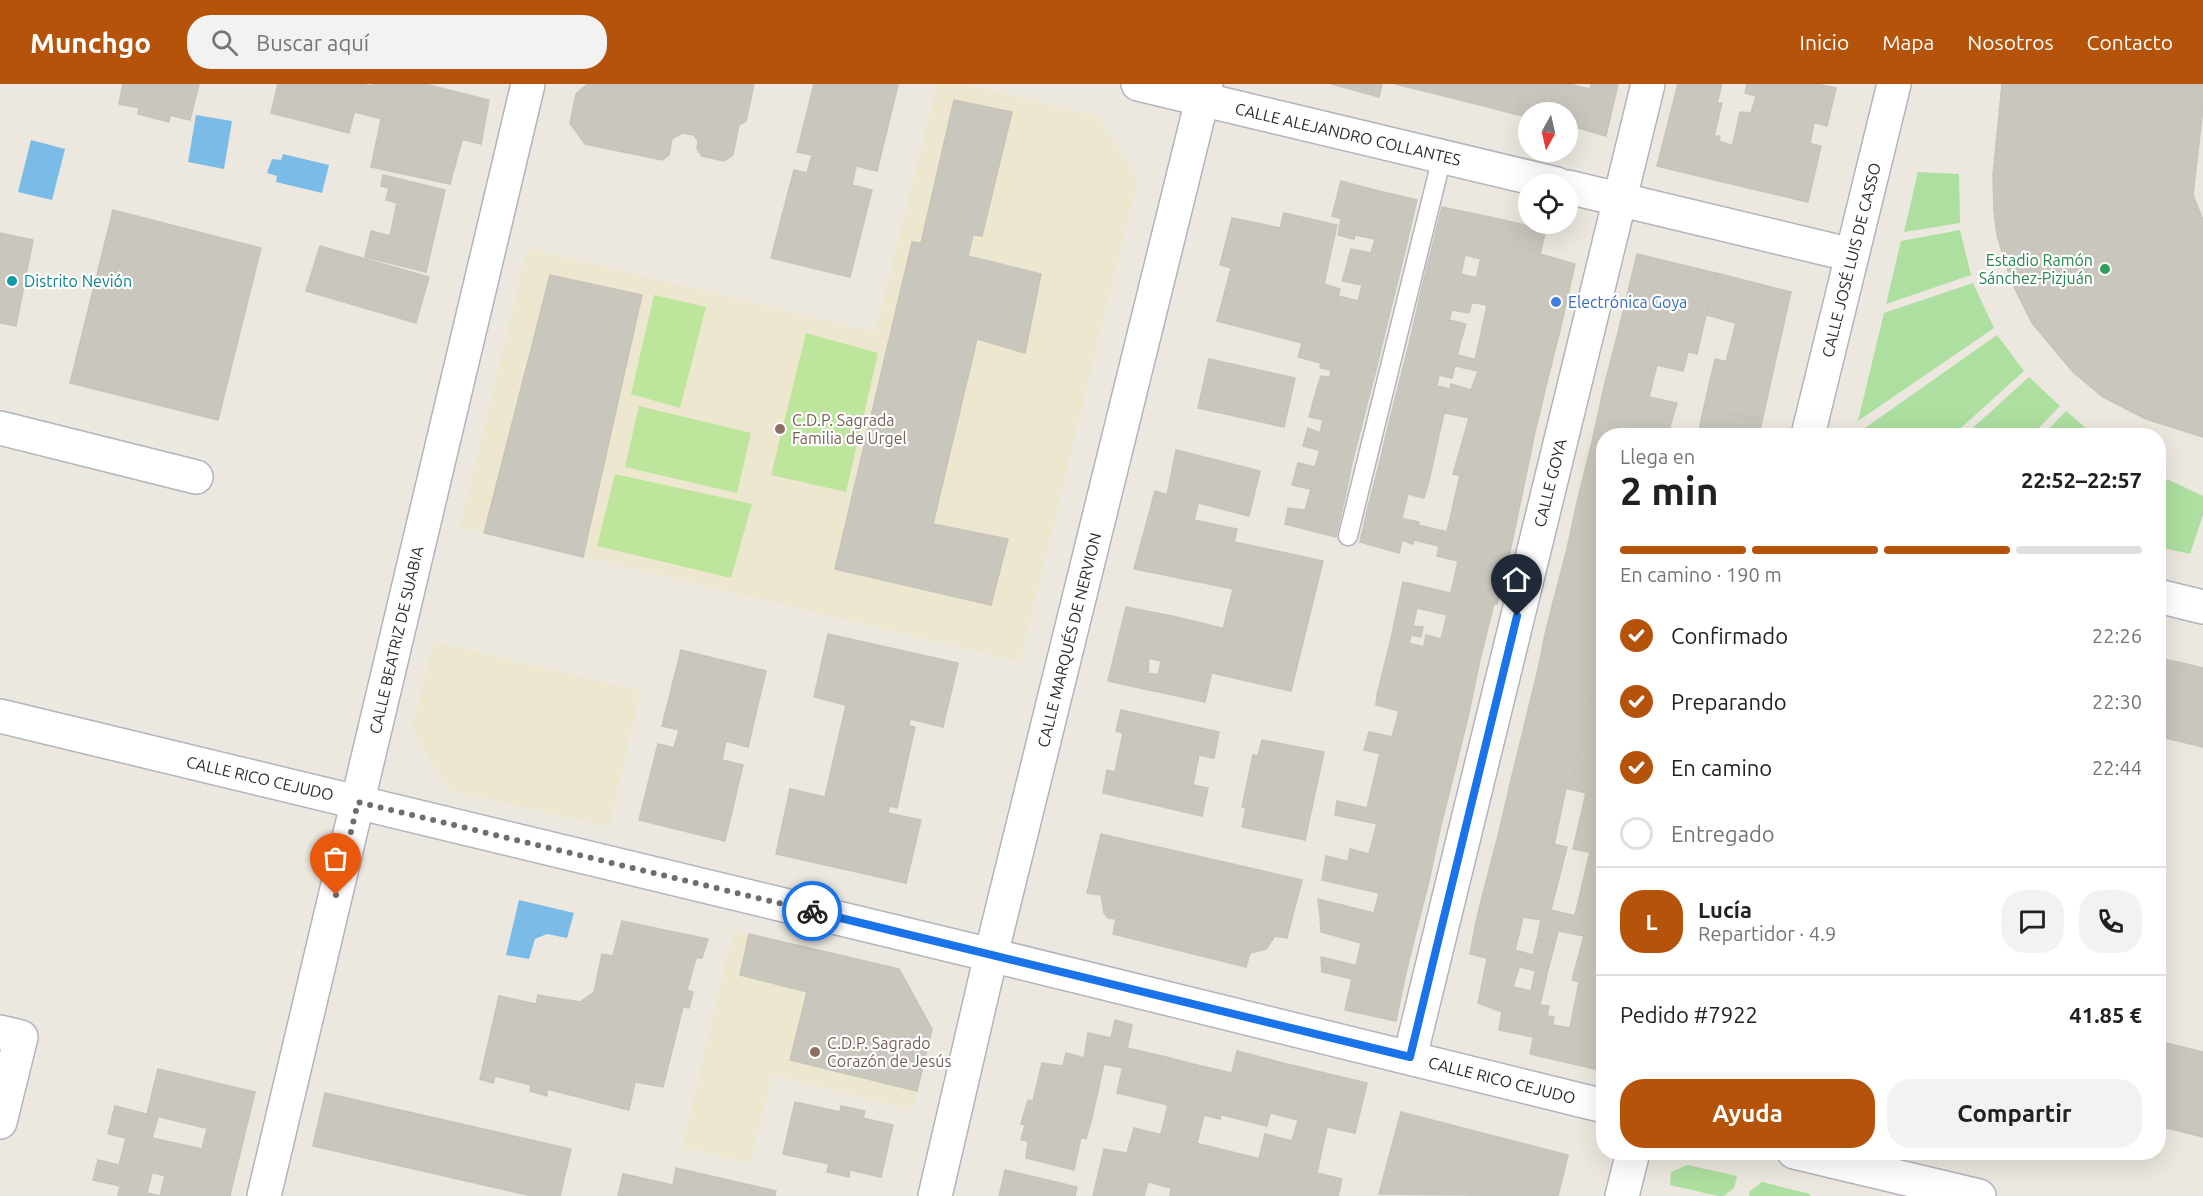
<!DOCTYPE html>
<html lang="es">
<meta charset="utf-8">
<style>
:root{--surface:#fff;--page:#f2f2f2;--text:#202124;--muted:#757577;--line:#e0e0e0;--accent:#b45309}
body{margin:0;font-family:Ubuntu,sans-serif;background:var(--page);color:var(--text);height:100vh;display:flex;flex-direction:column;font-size:22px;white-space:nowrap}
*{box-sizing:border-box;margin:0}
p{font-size:20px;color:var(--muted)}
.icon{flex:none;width:33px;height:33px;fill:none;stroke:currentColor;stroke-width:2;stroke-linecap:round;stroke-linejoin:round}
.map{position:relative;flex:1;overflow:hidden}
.panel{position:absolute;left:1596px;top:344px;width:570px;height:732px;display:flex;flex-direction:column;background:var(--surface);border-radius:24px;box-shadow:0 6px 24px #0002}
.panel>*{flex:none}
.needle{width:39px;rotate:188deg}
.controls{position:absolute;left:1518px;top:18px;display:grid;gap:12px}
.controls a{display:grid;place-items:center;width:60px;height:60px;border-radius:50%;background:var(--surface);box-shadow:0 6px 24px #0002;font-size:30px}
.pin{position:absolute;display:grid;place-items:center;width:51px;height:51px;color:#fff;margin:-62px -26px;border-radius:50% 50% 50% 0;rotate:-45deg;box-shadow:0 0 6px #0007}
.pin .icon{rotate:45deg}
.courier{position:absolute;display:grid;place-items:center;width:60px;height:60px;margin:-30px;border:4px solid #1a73e8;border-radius:50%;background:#fff;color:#222;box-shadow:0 2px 8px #0007}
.summary em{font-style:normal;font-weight:700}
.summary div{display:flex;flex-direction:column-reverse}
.summary{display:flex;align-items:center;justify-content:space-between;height:102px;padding:0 24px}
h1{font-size:39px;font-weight:700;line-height:45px}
.bar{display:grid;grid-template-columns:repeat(4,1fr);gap:9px 6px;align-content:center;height:72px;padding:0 24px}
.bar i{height:8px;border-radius:4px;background:var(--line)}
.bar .current{background:var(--accent)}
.bar p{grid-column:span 4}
.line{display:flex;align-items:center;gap:15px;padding:0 24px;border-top:2px solid var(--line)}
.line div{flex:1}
.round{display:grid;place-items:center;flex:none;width:63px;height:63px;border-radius:24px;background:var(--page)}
ol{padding:0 24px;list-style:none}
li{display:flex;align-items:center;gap:18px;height:66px}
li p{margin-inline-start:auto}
li .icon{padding:6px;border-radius:50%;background:var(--accent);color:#fff;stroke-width:4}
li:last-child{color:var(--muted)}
li i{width:33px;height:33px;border:3px solid var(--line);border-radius:50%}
.action{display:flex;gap:12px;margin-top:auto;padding:12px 24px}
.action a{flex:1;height:69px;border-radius:24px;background:var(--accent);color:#fff;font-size:24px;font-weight:700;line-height:69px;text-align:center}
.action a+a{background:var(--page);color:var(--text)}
header{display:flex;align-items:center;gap:36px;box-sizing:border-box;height:84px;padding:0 30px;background:var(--accent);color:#fff}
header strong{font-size:28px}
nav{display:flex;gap:33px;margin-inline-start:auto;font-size:21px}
.search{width:420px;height:54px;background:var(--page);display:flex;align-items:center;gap:15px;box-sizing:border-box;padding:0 21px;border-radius:24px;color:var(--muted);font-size:22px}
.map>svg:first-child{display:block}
.education{fill:#ede7d0}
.green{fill:#addfa0}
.pitch{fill:#bde59c}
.water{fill:#7abce7}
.building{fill:#c8c6bd;stroke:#c8c4b9;stroke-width:1.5}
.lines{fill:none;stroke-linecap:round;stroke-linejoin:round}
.lane-casing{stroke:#b2b3be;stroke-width:21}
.street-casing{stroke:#b2b3be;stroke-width:36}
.lane{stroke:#fff;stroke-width:18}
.street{stroke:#fff;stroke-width:33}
.done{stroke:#6f6e6b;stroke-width:6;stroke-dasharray:0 10.8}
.route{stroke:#1a73e8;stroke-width:8}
.leisure-dot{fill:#2e9e5b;stroke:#fff;stroke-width:2}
.culture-dot{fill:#0f9aa8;stroke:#fff;stroke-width:2}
.shop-dot{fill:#3f7fe0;stroke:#fff;stroke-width:2}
.education-dot{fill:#8d6e63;stroke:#fff;stroke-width:2}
.labels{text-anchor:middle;stroke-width:4.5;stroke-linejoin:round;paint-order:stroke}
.street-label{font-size:16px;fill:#2c2c2c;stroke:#fff}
.leisure-label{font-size:16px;fill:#27864d;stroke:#fff;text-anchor:end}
.culture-label{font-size:16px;fill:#0d838f;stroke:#fff;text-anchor:start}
.shop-label{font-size:16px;fill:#366cbe;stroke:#fff;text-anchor:start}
.education-label{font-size:16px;fill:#785e54;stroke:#fff;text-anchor:start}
</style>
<header>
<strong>Munchgo</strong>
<div class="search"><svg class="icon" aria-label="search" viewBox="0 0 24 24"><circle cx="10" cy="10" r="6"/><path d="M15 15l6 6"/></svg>Buscar aquí</div>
<nav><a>Inicio</a><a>Mapa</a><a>Nosotros</a><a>Contacto</a></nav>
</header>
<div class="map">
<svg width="2203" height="1112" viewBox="0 0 2203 1112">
<rect width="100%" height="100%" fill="#ece8df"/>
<path class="education" d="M937,0h27l133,32 41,63 -118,483 -560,-135 67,-279 348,84z
M433,557l208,50 -32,136 -161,-37 -36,-61z
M733,847l166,38 33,60 -19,81 -141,-35 -22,88 -68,-16z"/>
<path class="green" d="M1918,88l41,2 1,49 -56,9z
M1960,146l11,45 -85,29 15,-63z
M1973,199l21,45 -136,93 26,-108z
M1997,251l27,36 -71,64h-98z
M2029,293l31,29 -28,29h-67z
M2066,327l28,24h-51z
M2167,395l36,17v19l-13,39 -31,-7v-44z
M1687,1081l50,11 -3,12 -10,8h-6l-48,-11 1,-13z
M1762,1098l48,12v2h-61l1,-5z"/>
<path class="pitch" d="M654,211l52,12 -26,101 -49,-14z
M806,249l72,20 -32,139 -75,-17z
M639,322l112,27 -14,60 -112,-26z
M615,390l137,30 -21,74 -134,-32z"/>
<path class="water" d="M196,31l36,6 -8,48 -36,-7z
M31,56l34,9 -13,51 -34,-8z
M283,70l46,11 -7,28 -46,-11 1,-6 -10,-3 5,-14 9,1z
M519,816l55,13 -7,25 -20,-4 -12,5 -6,20 -23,-4z"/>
<path class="building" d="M123,0h76l-9,36 -20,-5 -1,7 -31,-8 1,-6 -20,-4z
M278,0h83l-12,49 -78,-20z
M361,0l10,2 1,-2h53l64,16 -8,44 -127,-32z
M588,0h166l-8,37 -7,4 -6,30 -9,6 -22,-5 -5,-7 1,-8 -4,-6 -12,-2 -10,6 -3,16 -7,5 -77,-16 -15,-21 6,-29z
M814,0l84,1 -21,86 -21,-5 -4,19 20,5 -22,87 -79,-19 23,-88 13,3 5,-18 -15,-3z
M1332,0h50l-3,13z
M1395,0h34l-1,8z
M1429,0h47l-4,19 -44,-11z
M1476,0h46l-7,30 -43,-11z
M1522,0h47l-7,28h-34v5l-13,-3z
M1569,0l21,5 1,-5h27l-12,52 -38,-11v-13h-6z
M1678,0h44l-5,19h5l-8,33h6l-1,5 14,5 -10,36 -66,-16z
M1747,0h70l19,4 -9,38 -13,-4 -4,22 -73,-18 3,-14 11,1 5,-17 -11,-3z
M2002,0h201v24l-10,87 10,25v217l-57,-18 -43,-22 -30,-25 -41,-49 -21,-42 -14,-46 -3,-24 -1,-36z
M954,16l58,12 -30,124 -9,-1 -5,21 73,18 -16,79 -48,-14 -44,185 75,15 -17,66 -156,-36 77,-327 9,1z
M381,36l81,20 -12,44 -79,-17z
M1737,42l84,20 -13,56 -85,-20z
M383,91l62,15 -19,82 -61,-15 6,-26 19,5 7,-33 -11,-3 3,-12 -8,-2z
M1341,97l26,7 -13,51 -16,-4 3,-16 -9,-3z
M1367,104l50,12 -19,80 -52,-12 5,-19 20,4 4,-14 -20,-4z
M1442,123l48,10 -9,42 -16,-4 -4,19 16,4 -4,20 -51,-11z
M113,126l148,38 -43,172 -148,-37z
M1284,129l53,12 -13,59 16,5 -19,74 -23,-6 4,-14 -85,-22 14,-53 -11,-3 12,-47 48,10z
M1490,133l56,13 -6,24 35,10 -13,58 -91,-20z
M0,149l33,7 -17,86 -16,-3z
M320,162l109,31 -13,46 -110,-32z
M1637,170l79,19 -19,81 -79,-21z
M1346,184l52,12 -11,44 -52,-13 3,-15 20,5 4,-16 -20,-4z
M1716,189l75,19 -18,80 -47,-10 10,-39 -29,-8z
M550,191l92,20 -59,262 -99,-24z
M1422,203l51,11 -4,15 -17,-3 -3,10 17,4 -6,20 -48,-12z
M1487,222l75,16 -14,56 -73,-18z
M1335,227l52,13 -11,46 -54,-14z
M1412,248l48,12 -8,34 -13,-3 -2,10 -36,-9z
M1618,249l70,19 -5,19 -26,-6 -8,32 -45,-10z
M1458,271l90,23 -13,54 -90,-19 6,-29 20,6 7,-19 -23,-5z
M1322,272l54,14 -8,30 -51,-12 4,-12 9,1 1,-7 -11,-2z
M1209,275l86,19 -11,49 -86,-19z
M1715,275l58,13 -11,49 -58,-14z
M1401,292l49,13 -11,46 -50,-12z
M1604,303l73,16 -8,27 -14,-2 -1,7h-50v10l-12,-3z
M1317,304l51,12 -7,28 -52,-11z
M1704,323l58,14 -3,14h-61z
M1469,334l66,14 -12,58 -70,-16z
M1323,336l38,8 -8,31 -50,-13 5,-18 12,5z
M1389,339l50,12 -9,42 -51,-12z
M1592,358l12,3v59l-26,-6z
M1176,366l84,21 -11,45 -82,-21z
M1320,366l33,9 -8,38 -53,-12 6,-22 17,4z
M1379,381l51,12 -6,21 -16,-4 -6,24 -35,-7z
M1460,391l63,15 -12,57 -64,-15z
M1311,405l34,8 -9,40 -51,-13 3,-16 17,2z
M1155,407l43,13 -4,16 43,9 -13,58 -90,-18z
M1578,414l26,6v34l-33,-8z
M1367,427l52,11 -6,22 -11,-4 -3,13 -39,-11z
M1418,441l93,22 -14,57 -46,-11 7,-32 -21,-5 2,-10 -25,-6z
M1571,446l33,8v24l-38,-9z
M1235,458l88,19 -32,130 -79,-18 21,-84 -9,-2z
M1566,469l38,9v12l-9,26 9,2v20l-53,-12z
M1403,498l91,21 -14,57 -56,-15 2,-10 15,4 6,-24 -30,-7 -4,18 10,1 -2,10 -10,-2 -2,8 -18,-4z
M1126,523l46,9 -11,45 -12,-3 -1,15 10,2 -4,16 -46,-10z
M1551,526l53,12v27l-60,-10z
M1172,532l50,12 -17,74 -51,-11z
M828,550l130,29 -15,64 -33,-8 -1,7 6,1 -18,81 -8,-2 -1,7 33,7 -15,63 -130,-29 14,-65 35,8 21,-92 -32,-8z
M1391,555l89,21 -12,57 -91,-22z
M1544,555l60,10v32l-65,-16z
M681,566l85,21 -18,76 -22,-6 -4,19 21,5 -18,76 -86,-21 19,-76 16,4 5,-18 -17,-4z
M2158,574l20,4 -17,75 -3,-1z
M2178,578l25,6v79l-42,-10z
M1539,581l57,14 -26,110 -58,-13z
M1596,595l8,2v174l-31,-6 13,-56 -16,-4z
M1377,611l91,22 -13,53 -91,-20 5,-18 23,5 7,-26 -23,-6z
M1121,626l98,22 -5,26 -15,-3 -6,30 15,3 -6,28 -99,-23 4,-23 8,2 8,-39 -7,-2z
M1262,656l62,12 -19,88 -63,-13 4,-19 -4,-1 11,-52 5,1z
M1380,669l75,17 -14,55 -74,-17z
M1512,692l54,12 -12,57 -55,-13z
M1337,717l104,24 -12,56 -81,-19 2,-13 19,5 8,-30 -42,-9z
M1499,748l68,15 -16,63 -68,-17z
M1101,750l201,46 -15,58 -12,-2 -9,13 -16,4 -4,14 -133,-33 3,-15 -8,-1 -4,-5 -3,-18 -14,-2z
M1590,768l14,3v67l-29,-7z
M1326,772l103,25 -14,55 -95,-20 -2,-17 56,14 5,-20 -57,-13z
M1483,809l80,20 -8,30 -18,-4 4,-19 -18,-3 -4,17 -43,-12z
M1563,829l41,9v66l-32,-8 12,-44 -25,-5z
M1320,832l95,20 -10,41 -49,-11 5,-23 -40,-11z
M622,837l86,18 -6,19h-6l-9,32 6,2 -4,16 -6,-1 -20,80 -28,-5 -6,28 -82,-21v7l-17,-5 1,-6 -36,-9 -2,7 -13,-4 19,-83 37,8 2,-9 42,7 14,-10 8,-38 11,2z
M1476,838l43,12 -4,16 18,5 4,-16 18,4 -8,31 -77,-20z
M749,850l150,35 33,60 -15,62 -127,-31 17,-68 -67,-17z
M1321,873l84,20 -9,44 -51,-11 7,-31 -30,-7z
M1487,875l32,9 -6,19 18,4 4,-19 12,2 -14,63 -34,-7 3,-18 -24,-9z
M1579,898l25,6v83l-74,-17 11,-49 8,1 -2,10 7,1 -1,8 17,3z
M1115,936l17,5 -9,43 -19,-4 -12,54 -8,-1v-4l-51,-12 9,-38 21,3 3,-13 18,5 4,-25 23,5z
M2158,957l45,11v85l-45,-11z
M1127,964l35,8 -11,45 -34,-8z
M1237,967l46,12 -16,63 -45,-11z
M1162,972l35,9 -19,74 -17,-5 7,-29 -17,-4z
M1283,979l42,10 -25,96 -41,-11 6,-24 27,7 6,-21 -28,-7z
M1197,981l35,8 -12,46 -16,-4 -7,28 -19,-4z
M158,985l97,23 -11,45 -97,-23z
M1325,989l42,10 -12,50 -28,-6 -10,46 -17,-4z
M325,1009l246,56 -11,47h-28l-219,-50z
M1028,1016l56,13v4l8,1 -6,21 -5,-2 -7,33 -48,-12 2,-17 -7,-1 4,-15 -4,-1z
M795,1018l45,10 1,-6 24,5 -2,7 30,7 -12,52 -31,-7 -1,7 -22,-5 2,-8 -46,-10z
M115,1022l43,11 -6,21 50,11 5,-20 37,8 -13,54 -112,-26 7,-27 -18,-4z
M1401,1028l167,43 -10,41 -179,-2z
M1134,1044l208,51 -4,17h-168l1,-8 -23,-6 -4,14h-51l11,-47 23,4z
M98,1076l54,13 -5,20 13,3 5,-20 66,15 -1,5h-112l2,-10 -27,-6z
M676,1084l100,23 -1,5h-157l5,-22 50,11z
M1005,1086l72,17 -2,9h-76z"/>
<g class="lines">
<g class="lane-casing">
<path id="lane" d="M1348,452l94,-379"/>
</g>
<g class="street-casing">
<path id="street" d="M1138,0l419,100
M1568,103l284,68
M0,344l196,49
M1808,351l86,-351
M2158,512l45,11
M0,632l991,239 613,151
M0,948l21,5 -21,85
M1410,973l238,-973
M1794,1068l185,44
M264,1112l264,-1112
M935,1112l56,-241 215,-871
M1622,1112l11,-44"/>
</g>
<use href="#lane" class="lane"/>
<use href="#street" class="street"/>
</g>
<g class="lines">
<path class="done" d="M336,811l22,-93 454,109"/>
<path class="route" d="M812,827l598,146 107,-441"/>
</g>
<circle class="leisure-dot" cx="2105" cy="185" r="6"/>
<circle class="culture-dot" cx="12" cy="197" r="6"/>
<circle class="shop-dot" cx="1556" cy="218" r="6"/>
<g class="education-dot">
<circle cx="780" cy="345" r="6"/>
<circle cx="815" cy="968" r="6"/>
</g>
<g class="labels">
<g class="street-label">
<text transform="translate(1348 50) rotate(13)" y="6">CALLE ALEJANDRO COLLANTES</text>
<text transform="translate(1851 176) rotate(-76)" y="6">CALLE JOSÉ LUIS DE CASSO</text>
<text transform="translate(1550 399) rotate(-76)" y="6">CALLE GOYA</text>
<text transform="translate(396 556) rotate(-77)" y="6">CALLE BEATRIZ DE SUABIA</text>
<text transform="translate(1069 556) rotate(-76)" y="6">CALLE MARQUÉS DE NERVION</text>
<text transform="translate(260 694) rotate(13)" y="6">CALLE RICO CEJUDO</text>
<text transform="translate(1502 996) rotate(14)" y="6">CALLE RICO CEJUDO</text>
</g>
<g class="leisure-label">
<text x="2093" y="182">Estadio Ramón<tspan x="2093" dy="18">Sánchez-Pizjuán</tspan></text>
</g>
<g class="culture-label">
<text x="24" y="203">Distrito Nevión</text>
</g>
<g class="shop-label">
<text x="1568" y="224">Electrónica Goya</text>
</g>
<g class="education-label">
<text x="792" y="342">C.D.P. Sagrada<tspan x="792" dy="18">Familia de Urgel</tspan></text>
<text x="827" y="965">C.D.P. Sagrado<tspan x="827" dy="18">Corazón de Jesús</tspan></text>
</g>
</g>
</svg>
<div class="controls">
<a><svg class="needle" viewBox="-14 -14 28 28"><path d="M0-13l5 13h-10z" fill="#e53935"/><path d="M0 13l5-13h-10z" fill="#757577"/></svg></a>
<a><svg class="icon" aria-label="locate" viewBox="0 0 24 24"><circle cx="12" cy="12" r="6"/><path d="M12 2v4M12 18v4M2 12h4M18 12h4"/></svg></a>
</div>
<div class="pin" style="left:336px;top:811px;background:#ea580c"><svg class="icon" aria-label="bag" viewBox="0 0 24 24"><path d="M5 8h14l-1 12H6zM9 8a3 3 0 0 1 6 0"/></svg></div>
<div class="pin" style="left:1517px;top:532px;background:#1f2937"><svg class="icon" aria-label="home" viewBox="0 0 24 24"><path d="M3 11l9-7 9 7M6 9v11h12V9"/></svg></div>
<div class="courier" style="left:812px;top:827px"><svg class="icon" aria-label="bike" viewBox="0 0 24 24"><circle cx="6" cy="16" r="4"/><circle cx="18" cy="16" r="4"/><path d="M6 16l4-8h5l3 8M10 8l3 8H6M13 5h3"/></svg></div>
<section class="panel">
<div class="summary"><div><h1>2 min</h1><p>Llega en</p></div><em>22:52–22:57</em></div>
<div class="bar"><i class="current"></i><i class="current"></i><i class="current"></i><i></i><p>En camino · 190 m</p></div>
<ol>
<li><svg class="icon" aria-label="check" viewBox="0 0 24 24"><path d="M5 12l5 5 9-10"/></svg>Confirmado<p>22:26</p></li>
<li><svg class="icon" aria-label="check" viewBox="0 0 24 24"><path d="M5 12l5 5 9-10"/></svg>Preparando<p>22:30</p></li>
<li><svg class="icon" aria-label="check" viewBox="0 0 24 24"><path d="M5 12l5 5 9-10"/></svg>En camino<p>22:44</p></li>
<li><i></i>Entregado</li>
</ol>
<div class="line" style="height:108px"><b class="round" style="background:var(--accent);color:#fff">L</b><div><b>Lucía</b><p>Repartidor · 4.9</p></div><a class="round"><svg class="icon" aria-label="chat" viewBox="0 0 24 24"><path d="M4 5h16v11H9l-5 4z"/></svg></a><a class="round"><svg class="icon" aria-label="phone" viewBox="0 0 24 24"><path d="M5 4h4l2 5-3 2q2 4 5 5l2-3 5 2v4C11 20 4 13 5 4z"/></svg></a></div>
<div class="line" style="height:78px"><div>Pedido #7922</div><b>41.85 €</b></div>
<div class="action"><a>Ayuda</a><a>Compartir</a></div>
</section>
</div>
